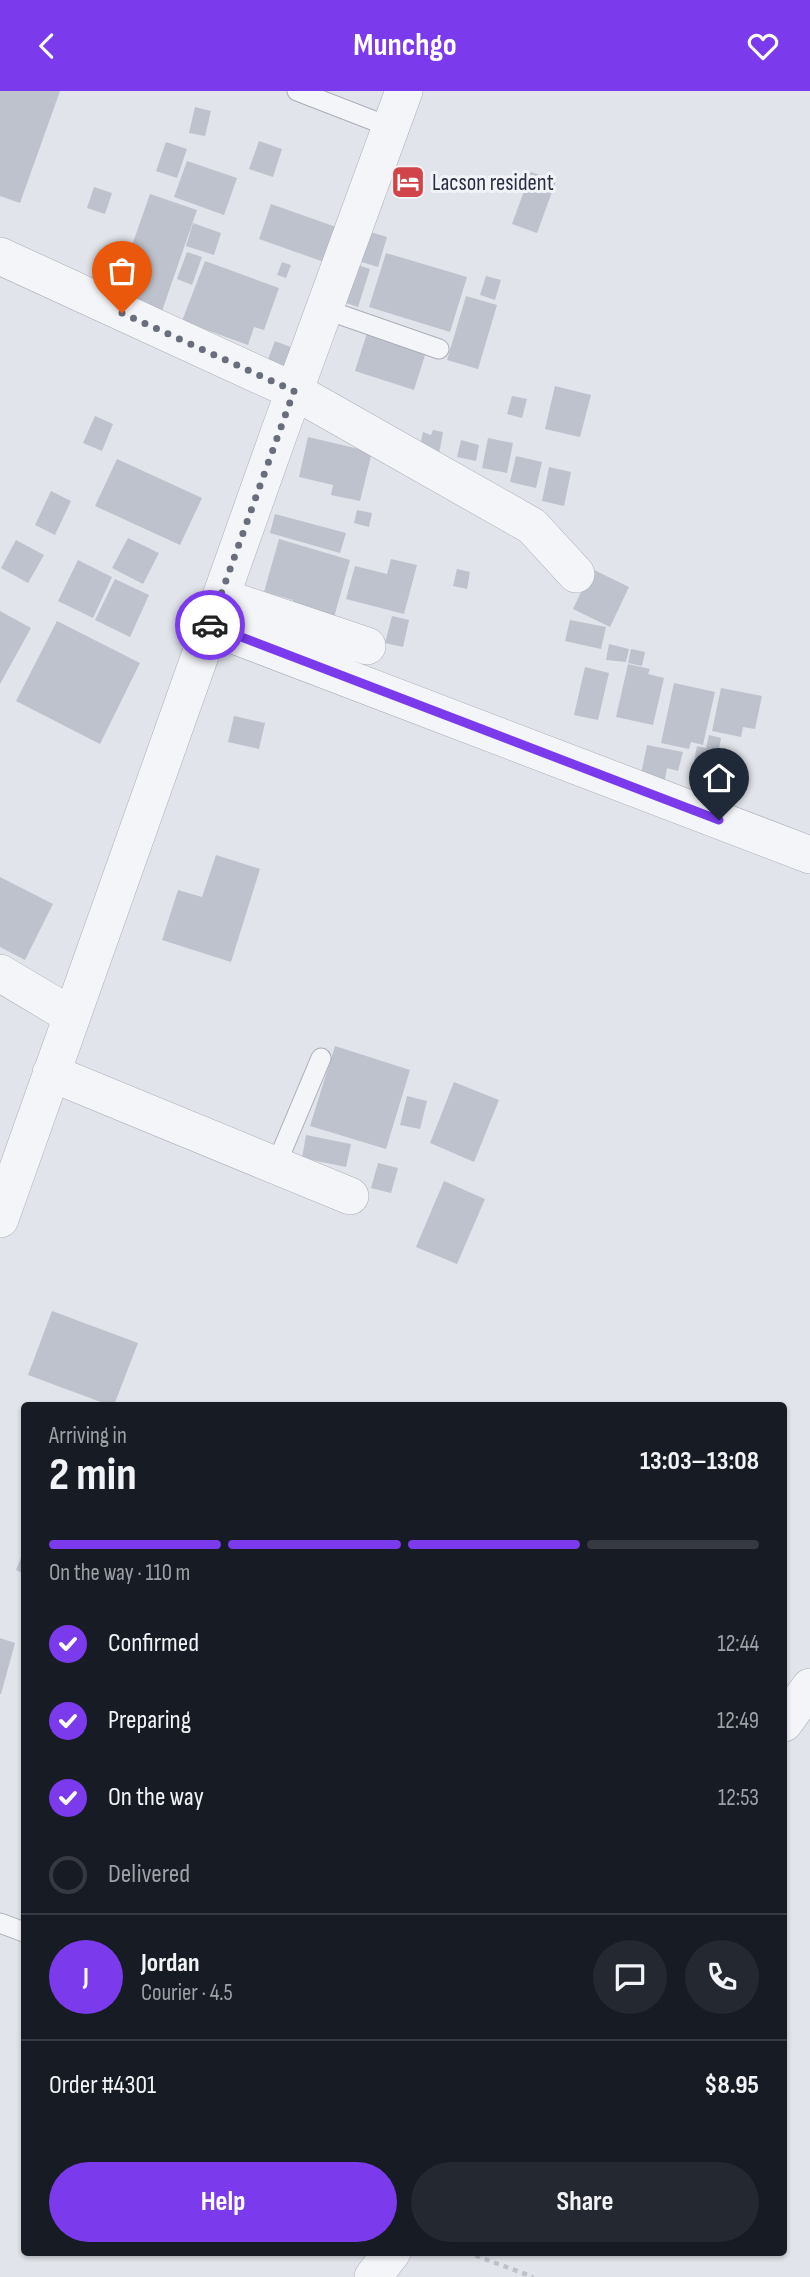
<!DOCTYPE html>
<meta charset="utf-8">
<style>
:root{--surface:#171b24;--page:#242831;--text:#f1f3f6;--muted:#9ea1a6;--line:#363941;--accent:#7c3aed}
body{margin:0;font-family:"Sofia Sans Condensed",sans-serif;background:var(--page);color:var(--text);height:100vh;display:flex;flex-direction:column;font-size:26px;white-space:nowrap}
*{box-sizing:border-box;margin:0}
p{font-size:23px;color:var(--muted)}
.icon{flex:none;width:38px;height:38px;fill:none;stroke:currentColor;stroke-width:2;stroke-linecap:round;stroke-linejoin:round}
.map{position:relative;flex:1;overflow:hidden}
.details{position:absolute;left:21px;top:1311px;width:766px;height:854px;display:flex;flex-direction:column;background:var(--surface);border-radius:7px;box-shadow:0 2px 5px #0004}
.details>*{flex:none}
.pin{position:absolute;display:grid;place-items:center;width:60px;height:60px;color:#fff;margin:-72px -30px;border-radius:50% 50% 50% 0;rotate:-45deg;box-shadow:0 0 7px #0007}
.pin .icon{rotate:45deg}
.courier{position:absolute;display:grid;place-items:center;width:70px;height:70px;margin:-35px;border:5px solid #7c3aed;border-radius:50%;background:#fff;color:#222;box-shadow:0 2px 9px #0007}
.overview em{font-style:normal;font-weight:700}
.overview div{display:flex;flex-direction:column-reverse}
.overview{display:flex;align-items:center;justify-content:space-between;height:119px;padding:0 28px}
h1{font-size:46px;font-weight:700;line-height:52px}
.bar{display:grid;grid-template-columns:repeat(4,1fr);gap:10px 7px;align-content:center;height:84px;padding:0 28px}
.bar i{height:9px;border-radius:5px;background:var(--line)}
.bar .on{background:var(--accent)}
.bar p{grid-column:span 4}
.line{display:flex;align-items:center;gap:18px;padding:0 28px;border-top:2px solid var(--line)}
.line div{flex:1}
.round{display:grid;place-items:center;flex:none;width:74px;height:74px;border-radius:37px;background:var(--page)}
ol{padding:0 28px;list-style:none}
li{display:flex;align-items:center;gap:21px;height:77px}
li p{margin-inline-start:auto}
li .icon{padding:7px;border-radius:50%;background:var(--accent);color:#fff;stroke-width:4}
li:last-child{color:var(--muted)}
li i{width:38px;height:38px;border:4px solid var(--line);border-radius:50%}
.cta{display:flex;gap:14px;margin-top:auto;padding:14px 28px}
.cta a{flex:1;height:80px;border-radius:42px;background:var(--accent);color:#fff;font-size:28px;font-weight:700;line-height:80px;text-align:center}
.cta a+a{background:var(--page);color:var(--text)}
header{display:flex;justify-content:space-between;align-items:center;height:91px;padding:0 28px;background:var(--accent);color:#fff;font-size:32px;font-weight:700}
.map>svg:first-child{display:block}
.building{fill:#bec2cd}
.lines{fill:none;stroke-linecap:round;stroke-linejoin:round}
.service-casing{stroke:#aaaeb8;stroke-width:21}
.minor-casing{stroke:#aaaeb8;stroke-width:38}
.path{stroke:#bfc2c9;stroke-width:4.5;stroke-dasharray:5 5;stroke-linecap:butt}
.service{stroke:#f4f5f8;stroke-width:19}
.minor{stroke:#f4f5f8;stroke-width:37}
.done{stroke:#696e7d;stroke-width:7;stroke-dasharray:0 12.6}
.route{stroke:#7c3aed;stroke-width:9}
.labels{text-anchor:middle;stroke-width:6;stroke-linejoin:round;paint-order:stroke}
.poi-label{font-size:23px;fill:#292f42;stroke:#f1f3f7;text-anchor:start}
</style>
<header><svg class="icon" aria-label="back" viewBox="0 0 24 24"><path d="M15 5l-7 7 7 7"/></svg>Munchgo<svg class="icon" aria-label="heart" viewBox="0 0 24 24"><path d="M12 20l-8-8c-3-5 5-10 8-4 3-6 11-1 8 4z"/></svg></header>
<div class="map">
<svg width="810" height="2186" viewBox="0 0 810 2186">
<rect width="100%" height="100%" fill="#e1e4ea"/>
<path class="building" d="M0,0h60l-40,112 -20,-7z
M195,16l16,4 -6,25 -16,-3z
M259,50l23,8 -9,28 -24,-8z
M166,51l21,7 -10,29 -21,-7z
M187,70l50,17 -13,37 -50,-18z
M531,81l25,9 -19,52 -25,-9z
M94,96l18,6 -7,21 -18,-6z
M150,103l47,16 -35,101 -47,-17z
M271,113l65,23 -12,35 -65,-23z
M193,132l28,10 -7,22 -28,-9z
M364,139l23,7 -9,30 -23,-7z
M187,161l15,5 -10,28 -15,-6z
M386,162l81,24 -17,55 -81,-25z
M205,170l74,27 -15,42 -10,-3 -6,18 -66,-24z
M282,171l9,3 -5,13 -9,-3z
M352,172l18,6 -12,38 -18,-6z
M486,185l15,4 -6,20 -15,-5z
M466,205l31,9 -19,64 -31,-9z
M367,242l59,19 -12,38 -59,-19z
M275,250l18,7 -9,26 -19,-7z
M555,295l36,9 -11,42 -35,-8z
M512,305l15,3 -5,19 -15,-4z
M95,325l18,8 -11,27 -19,-8z
M433,339l10,2 -4,22 -20,-4 4,-18 8,3z
M308,346l64,15 -12,49 -29,-6 2,-10 -34,-8z
M488,347l25,5 -6,30 -25,-5z
M461,349l18,5 -3,16 -19,-4z
M516,365l26,6 -6,26 -26,-6z
M117,368l85,39 -22,47 -85,-39z
M549,376l22,5 -7,34 -22,-5z
M51,400l20,10 -16,34 -20,-10z
M357,419l15,3 -3,14 -15,-4z
M275,423l71,19 -6,20 -70,-20z
M128,447l31,15 -16,31 -31,-16z
M279,448l71,21 -17,61 -43,-12 3,-9 -29,-8z
M16,449l28,15 -16,28 -27,-15z
M391,468l26,6 -13,49 -58,-15 9,-33 32,8z
M78,469l34,17 -19,41 -35,-17z
M457,478l13,3 -3,17 -14,-3z
M592,478l37,18 -19,40 -37,-18z
M115,488l34,16 -19,42 -35,-17z
M0,520l31,17 -31,56z
M392,525l17,4 -6,27 -18,-4z
M570,529l36,7 -5,22 -36,-8z
M57,530l83,42 -40,81 -84,-43z
M609,553l20,5 -3,13 -20,-2z
M631,558l14,3 -3,14 -14,-3z
M628,573l22,5 -2,5 16,4 -11,47 -37,-8z
M585,576l24,6 -11,47 -24,-5z
M674,592l41,9 -12,53 -12,-3 -2,7 -28,-6z
M721,597l41,8 -7,33 -12,-2 -2,10 -29,-6z
M234,625l31,7 -6,26 -31,-7z
M709,644l12,3 -5,27 -22,-4 3,-15 9,2z
M647,654l36,7 -5,19 -11,-3 -3,16 -24,-5z
M216,764l44,14 -29,93 -69,-22 16,-50 24,7z
M0,786l53,27 -28,56 -25,-13z
M335,955l75,24 -24,79 -76,-23z
M454,991l45,18 -25,62 -44,-19z
M407,1005l20,5 -7,28 -20,-4z
M306,1044l45,9 -5,23 -44,-9z
M378,1072l20,5 -7,25 -20,-5z
M444,1090l41,18 -28,65 -41,-17z
M52,1220l86,32 -24,62h-5l-81,-30z
M24,1459v24l-8,-4z
M0,1547l15,5 -14,51h-1z"/>
<g class="lines">
<g class="service-casing">
<path id="service" d="M297,0l93,36
M324,218l115,40
M276,1074l45,-107
M0,1832l24,9"/>
</g>
<g class="minor-casing">
<path id="minor" d="M0,165l294,135 238,135 44,48
M221,506l146,49
M210,535l600,229
M0,882l72,43
M51,982l299,123
M0,1128l279,-786 125,-342
M784,1632l26,-36
M373,2186l19,-25"/>
</g>
<path class="path" d="M466,2161l67,25"/>
<use href="#service" class="service"/>
<use href="#minor" class="minor"/>
</g>
<g class="lines">
<path class="done" d="M122,222l172,78 -84,234"/>
<path class="route" d="M210,534l509,195"/>
</g>
<defs>
<g id="hotel-square" transform="scale(1.75)"><rect x="-9" y="-9" width="18" height="18" rx="4" fill="#d1454a" stroke="#f1f3f7"/><path d="M-6-4.5h1.5V1H6V5H4.5V3h-9V5H-6ZM-4 0a1.8 1.8 0 1 1 3.6 0ZM.5 0V-2.5h3Q6-2.5 6 0Z" fill="#fff"/></g>
</defs>
<g fill-rule="evenodd">
<use href="#hotel-square" x="408" y="91"/>
</g>
<g class="labels">
<g class="poi-label">
<text x="432" y="99">Lacson resident</text>
</g>
</g>
</svg>
<div class="pin" style="left:122px;top:222px;background:#ea580c"><svg class="icon" aria-label="bag" viewBox="0 0 24 24"><path d="M5 8h14l-1 12H6zM9 8a3 3 0 0 1 6 0"/></svg></div>
<div class="pin" style="left:719px;top:729px;background:#1f2937"><svg class="icon" aria-label="home" viewBox="0 0 24 24"><path d="M3 11l9-7 9 7M6 9v11h12V9"/></svg></div>
<div class="courier" style="left:210px;top:534px"><svg class="icon" aria-label="car" viewBox="0 0 24 24"><path d="M5 17H2v-5l4-1 3-4h7l3 4 3 1v5h-3M9 17h6M6 11h13"/><circle cx="7" cy="17" r="2"/><circle cx="17" cy="17" r="2"/></svg></div>
<section class="details">
<div class="overview"><div><h1>2 min</h1><p>Arriving in</p></div><em>13:03–13:08</em></div>
<div class="bar"><i class="on"></i><i class="on"></i><i class="on"></i><i></i><p>On the way · 110 m</p></div>
<ol>
<li><svg class="icon" aria-label="check" viewBox="0 0 24 24"><path d="M5 12l5 5 9-10"/></svg>Confirmed<p>12:44</p></li>
<li><svg class="icon" aria-label="check" viewBox="0 0 24 24"><path d="M5 12l5 5 9-10"/></svg>Preparing<p>12:49</p></li>
<li><svg class="icon" aria-label="check" viewBox="0 0 24 24"><path d="M5 12l5 5 9-10"/></svg>On the way<p>12:53</p></li>
<li><i></i>Delivered</li>
</ol>
<div class="line" style="height:126px"><b class="round" style="background:var(--accent);color:#fff">J</b><div><b>Jordan</b><p>Courier · 4.5</p></div><a class="round"><svg class="icon" aria-label="chat" viewBox="0 0 24 24"><path d="M4 5h16v11H9l-5 4z"/></svg></a><a class="round"><svg class="icon" aria-label="phone" viewBox="0 0 24 24"><path d="M5 4h4l2 5-3 2q2 4 5 5l2-3 5 2v4C11 20 4 13 5 4z"/></svg></a></div>
<div class="line" style="height:91px"><div>Order #4301</div><b>$8.95</b></div>
<div class="cta"><a>Help</a><a>Share</a></div>
</section>
</div>
